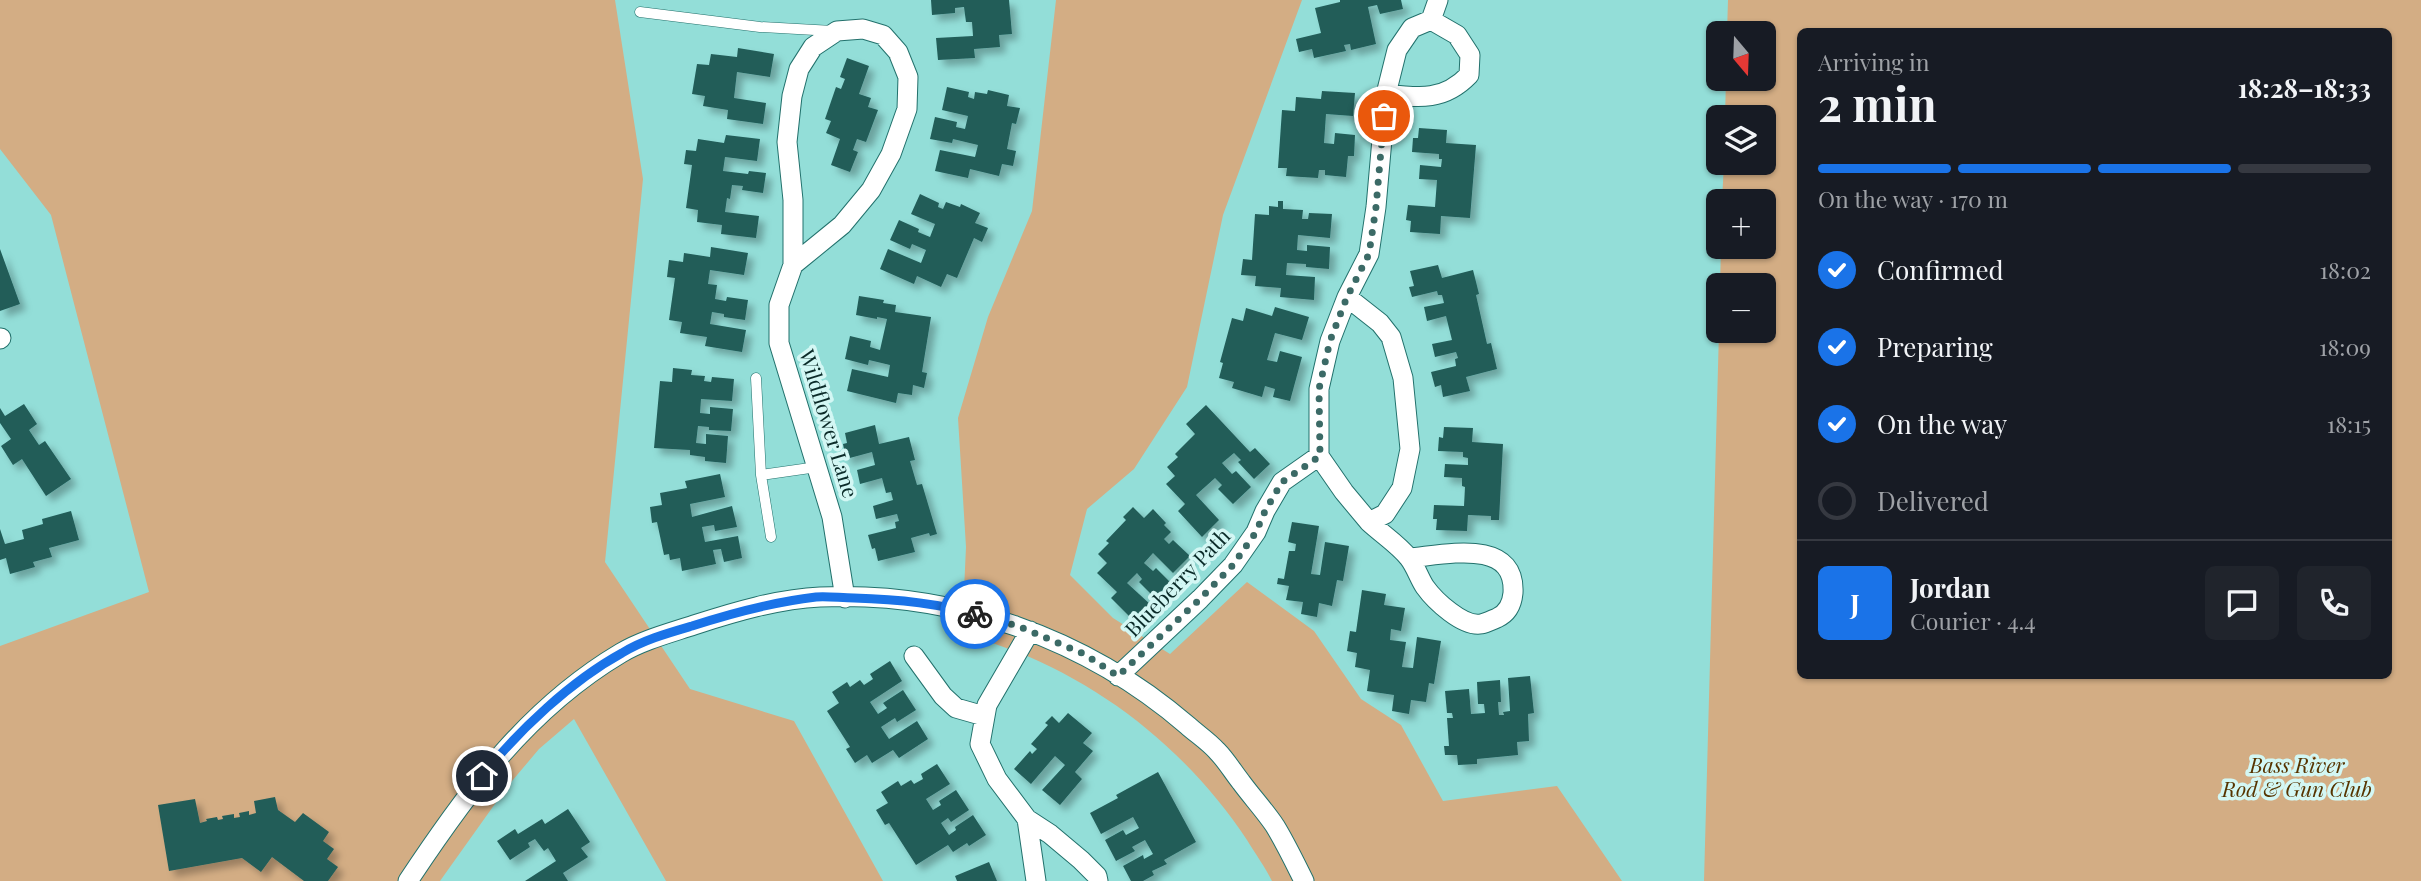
<!DOCTYPE html>
<meta charset="utf-8">
<style>
:root{--surface:#171b24;--page:#20242c;--text:#f1f3f6;--muted:#9ea1a6;--line:#363941;--accent:#1a73e8}
body{margin:0;font-family:"Playfair Display",serif;background:var(--page);color:var(--text);height:100vh;display:flex;flex-direction:column;font-size:26px;white-space:nowrap}
*{box-sizing:border-box;margin:0}
p{font-size:23px;color:var(--muted)}
.icon{flex:none;width:38px;height:38px;fill:none;stroke:currentColor;stroke-width:2;stroke-linecap:round;stroke-linejoin:round}
.map{position:relative;flex:1;overflow:hidden}
.panel{position:absolute;left:1797px;top:28px;width:595px;height:651px;display:flex;flex-direction:column;background:var(--surface);border-radius:10px;box-shadow:0 2px 5px #0004}
.panel>*{flex:none}
.needle{width:46px;rotate:161deg}
.buttons{position:absolute;left:1706px;top:21px;display:grid;gap:14px}
.buttons a{display:grid;place-items:center;width:70px;height:70px;border-radius:10px;background:var(--surface);box-shadow:0 2px 5px #0004;font-size:35px}
.pin{position:absolute;display:grid;place-items:center;width:60px;height:60px;color:#fff;margin:-30px;border:4px solid #fff;border-radius:50%;box-shadow:0 2px 7px #0007}
.courier{position:absolute;display:grid;place-items:center;width:70px;height:70px;margin:-35px;border:5px solid #1a73e8;border-radius:50%;background:#fff;color:#222;box-shadow:0 2px 9px #0007}
.head em{font-style:normal;font-weight:700}
.head div{display:flex;flex-direction:column-reverse}
.head{display:flex;align-items:center;justify-content:space-between;height:119px;padding:0 21px}
h1{font-size:46px;font-weight:700;line-height:52px}
.bar{display:grid;grid-template-columns:repeat(4,1fr);gap:10px 7px;align-content:center;height:84px;padding:0 21px}
.bar i{height:9px;border-radius:5px;background:var(--line)}
.bar .selected{background:var(--accent)}
.bar p{grid-column:span 4}
.line{display:flex;align-items:center;gap:18px;padding:0 21px;border-top:2px solid var(--line)}
.line div{flex:1}
.round{display:grid;place-items:center;flex:none;width:74px;height:74px;border-radius:10px;background:var(--page)}
ol{padding:0 21px;list-style:none}
li{display:flex;align-items:center;gap:21px;height:77px}
li p{margin-inline-start:auto}
li .icon{padding:7px;border-radius:50%;background:var(--accent);color:#fff;stroke-width:4}
li:last-child{color:var(--muted)}
li i{width:38px;height:38px;border:4px solid var(--line);border-radius:50%}
.map>svg:first-child{display:block}
.green{fill:#d3ad84;fill-rule:evenodd}
.building{fill:#215d59;filter:url(#shadow)}
.lines{fill:none;stroke-linecap:round;stroke-linejoin:round}
.lane-casing{stroke:#22716c;stroke-width:11}
.street-casing{stroke:#22716c;stroke-width:21}
.lane{stroke:#fff;stroke-width:10}
.street{stroke:#fff;stroke-width:19}
.done{stroke:#3b6a66;stroke-width:7;stroke-dasharray:0 12.6}
.route{stroke:#1a73e8;stroke-width:9}
.labels{text-anchor:middle;stroke-width:7;stroke-linejoin:round;paint-order:stroke}
.street-label{font-size:21px;fill:#0b2b29;stroke:#d3f7f4}
.park-label{font-size:21px;font-style:italic;fill:#573400;stroke:#d3f7f4}
</style>
<div class="map">
<svg width="2421" height="881" viewBox="0 0 2421 881">
<defs>
<filter id="shadow"><feDropShadow dx="6" dy="6" stdDeviation="3.5" flood-color="#0004"/></filter>
</defs>
<rect width="100%" height="100%" fill="#93ded8"/>
<path class="green" d="M0,0h615l28,179 -38,383 85,127 104,32 89,160h-217l-92,-162 -35,30 -32,38 -67,94h-440v-235l149,-54 -98,-377 -51,-66z
M1056,0h246l-79,215 -36,172 -53,82 -47,40 -17,66 43,43 57,36 77,-72 67,49 47,68 40,26 42,76 114,-15 65,95h-350c-7,-14 -17,-28 -25,-41 -66,-100 -169,-176 -285,-206l4,-87 -8,-129 30,-101 44,-106z
M1728,0h693v881h-717l15,-550h45v-46h-44l1,-38h43v-46h-42l2,-38h40v-46h-39l1,-38h38v-46h-37zM1801,32h588v644h-588z"/>
<path class="building" d="M931,0h78l3,34 -13,1 1,12 -26,2 1,9 -37,2 -2,-22 37,-2 -1,-14h-6l-2,-15 -9,1v5l-23,2z
M1340,0h61l2,9 -23,5 -3,-9 -9,2 8,37 -25,6 -1,-6 -6,1 2,6 -32,7 -2,-9 -13,3 -3,-13 25,-6 -6,-25 25,-6z
M738,48l36,6 -4,23 -33,-5 -3,26 32,5 -3,21 -36,-5 1,-9 -25,-4 2,-10 -13,-2 5,-30 12,1 2,-11 26,3z
M847,58l22,8 -10,28 12,4 -3,9 10,3 -12,32 -9,-3 -4,11 5,2 -8,20 -19,-7 9,-26 -14,-6 5,-12 -6,-2 11,-32 5,2 4,-10 -5,-2z
M947,87l22,5 -1,5 6,2 1,-7 12,2 1,-4 21,5 -2,11 13,2 -4,16 -4,-1 -5,26 9,2 -3,15 -11,-2 -3,12 -29,-7 -2,9 -33,-7 5,-21 35,7 3,-12 -25,-6 -1,4 -22,-4 5,-22 22,5 -1,5 9,2 3,-13 -26,-6z
M1322,91l33,2 -2,23 -27,-2 -2,29 10,1 1,-11 20,2 -1,21h-6l-2,21 -21,-2v-5h-6l-1,8 -32,-2 1,-8h-9l4,-58 13,1 1,-14 25,2z
M1419,128l28,2 -1,13 30,2 -6,73 -29,-2 -1,18 -30,-2 1,-11 -5,-1 2,-15 27,2 2,-27 -18,-1 1,-14 21,2 1,-8h-3v-5l-27,-2 1,-14h5z
M726,135l34,4 -3,22 -32,-4 -2,14 25,3 1,-3 17,2 -3,20 -21,-3 1,-4 -11,-1 -2,14 -3,-1 -2,14 34,4 -3,22 -35,-4 1,-9 -25,-3 1,-12 -12,-2 6,-43 -8,-1 2,-14 10,1 2,-12 26,4z
M920,194l19,9 -1,4 5,2 3,-7 14,5 1,-3 19,9 -5,10 13,5 -6,14 -8,-4 -17,40 -10,-4 -6,13 -24,-11 -3,8 -34,-15 8,-20 33,14 5,-13 -14,-6 -2,5 -20,-9 9,-20 20,9 -1,3 12,5 5,-13 -24,-10z
M1278,201h5v8l20,1 -1,9h6l1,-6 23,1 -2,24 -32,-3 -1,15 10,1v-6l23,2 -1,22 -23,-2v-3l-19,-1 -1,12 29,2 -1,23 -34,-3 1,-9 -26,-2 1,-10 -15,-1 2,-16 9,1 3,-46 14,1v-9l9,1z
M711,247l37,6 -4,22 -34,-5 -2,14 9,1 -2,14 11,2 1,-4 21,3 -3,20 -21,-3v-3l-12,-2 -2,12 36,6 -4,22 -37,-6 2,-9 -27,-4 2,-11 -13,-2 6,-42 -8,-1 2,-17 14,2 1,-9 26,4z
M0,249l20,55 -20,7z
M1438,265l4,13 31,-8 6,24 -3,1 11,49 4,-1 6,26 -31,8 4,14 -27,6 -2,-12 -6,2 -4,-15 25,-6 -1,-7 3,-1 -2,-6 -21,5 -3,-13 20,-4 -6,-24 -19,5 -3,-14 20,-4 -2,-8h-4l-1,-4 -25,6 -3,-10 5,-1 -4,-15z
M859,296l25,4 -1,3 13,2 -1,7 36,5 -9,55 5,1 -3,15 -11,-3 -1,10 -14,-2 -2,10 -49,-12 5,-22 36,8 2,-12 -21,-5 -1,5 -23,-6 5,-23 21,5 -1,6 10,3 7,-31 -10,-2v2l-21,-4z
M1275,307l34,10 -7,23 -27,-7 -8,27 10,2 3,-11 22,6 -12,44 -17,-4 2,-8 -10,-3 -3,11 -30,-9 2,-6 -15,-4 4,-15 -3,-1 12,-44 11,3 3,-13 26,8z
M673,368l19,2 -1,5 14,1 -1,5 7,1 1,-5 22,2 -2,22 -31,-2 -1,14 10,1v-7l23,2 -2,22 -22,-1v-3l-11,-1 -2,17 10,1v-10l22,2 -2,27 -21,-2v-4l-15,-2v-5l-36,-2 6,-67 12,1z
M24,404l13,20 -8,6 10,15 6,-4 26,38 -25,17 -24,-37 -9,6 -12,-19 10,-7 -11,-16v-15l5,8z
M1206,405l44,47 5,-4 15,16 -16,15 -16,-17 3,-2 -7,-7 -12,10 10,11 4,-3 15,16 -18,17 -15,-15 4,-4 -7,-7 -19,17 23,25 -17,17 -24,-26 7,-7 -19,-20 9,-8 -8,-9 11,-10 -3,-3 20,-20 -9,-10z
M875,425l4,19 30,-7 6,23 -5,1 7,24 5,-1 15,50 -7,2 -1,-3 -18,5 4,14 -37,9 -3,-13 -3,1 -4,-14 28,-7 -1,-6 4,-1 -2,-7 -21,5 -3,-13 20,-6 -2,-8 -5,1 -4,-15 -22,6 -3,-14 18,-5 -3,-13 -26,7 -3,-15 4,-1 -2,-10z
M1444,427l29,1 -1,14 31,2 -4,76h-8v-4l-23,-1 -1,16 -31,-1 1,-11h-4l1,-14 30,1 1,-19 -3,-1v-8l-18,-1 1,-13 23,1v-7l-5,-1v-5l-25,-1 1,-14 4,1z
M720,474l5,23 -35,7 2,13 40,-11 5,21 -22,4 -1,-6 -12,2 3,15 33,-6 4,22 -18,4 -3,-13 -8,1 3,14 -34,7 -2,-13 -10,2 -1,-6 -5,1 -7,-33 -5,1 -2,-16 12,-2 -2,-12 27,-5 -2,-7z
M1133,507l11,11 9,-9 13,14 -2,2 7,7 -7,7 5,5 4,-4 17,16 -17,17 -20,-20 -9,10 9,8 3,-3 14,14 -15,16 -16,-16 3,-3 -5,-6 -10,10 24,22 -16,17 -24,-24 6,-6 -20,-19 10,-10 -9,-9 11,-11 -3,-2 20,-21 -3,-3z
M71,511l8,29 -30,8 3,9 -19,5 2,5 -25,7 -4,-16 -6,2v-31l5,15 19,-5 -2,-9 21,-6 -1,-5z
M1292,522l27,4 -8,48 9,1 5,-33 24,4 -6,35 -6,-1 -5,26 -13,-3 -2,14 -16,-3 2,-12 -17,-2 3,-14 -12,-2 1,-6 6,1 5,-28h6l1,-7 -8,-2z
M1362,590l24,4 -2,11 21,3 -4,23 -10,-2 -1,11 16,2 -4,25 11,1 4,-31 24,4 -7,43 -5,-1 -3,19 -15,-2 -2,14 -17,-3 2,-16 -27,-4 3,-21 -15,-3 2,-14 -10,-2 3,-20 6,1z
M890,661l12,20 -32,21 8,12 9,-6 -4,-5 20,-13 13,20 -19,12 -2,-4 -14,9 8,12 28,-18 11,18 -29,19 -6,-8 -21,13 -5,-8 -12,8 -9,-14 4,-2 -23,-36 12,-8 -7,-11 15,-10 3,5 10,-7 4,5 9,-6 -3,-5z
M1530,676l4,37 -6,1 1,27 -12,1 1,13 -41,4v5l-19,1 -1,-10h-12l-1,-9h5l-2,-28h6l-1,-5h-5l-2,-22 24,-2 2,25 14,-1 -1,-9h-6l-1,-22 23,-2 1,22h-3l1,13h5l-1,-3 7,-1 -2,-33z
M1068,713l24,20 -9,10 10,8 -18,21 7,7 -22,26 -18,-15 23,-25 -10,-9 -24,28 -17,-15 16,-18 2,3 5,-5 -6,-5 17,-19 -3,-2 7,-7 7,7z
M937,764l13,20 -24,15 7,11 8,-5 -2,-4 17,-11 13,20 -18,12 -3,-4 -7,5 8,12 7,-5 -1,-3 18,-12 13,20 -17,11 -2,-3 -14,9 -5,-7 -32,20 -27,-42 -4,2 -9,-15 12,-7 -7,-11 17,-11 3,5 10,-6 3,4 9,-5 -2,-5z
M1158,772l38,70 -32,18 3,4 -15,7 2,4 -11,6h-12l-8,-15 20,-11 1,4 9,-5 -8,-14 -13,7 3,4 -19,10 -11,-21 18,-10 3,5 13,-7 -6,-11 -32,17 -11,-21 28,-15 -2,-3z
M275,797l3,13 17,12 8,-9 26,19 -6,9 11,8 -7,10 11,8 -10,14h-24l-32,-24 -11,15 -19,-14 -73,13 -11,-66 37,-6 5,24 7,-2 -1,-2 11,-2 1,3 5,-1 -1,-3 12,-2v4l6,-1 -1,-4 10,-2v4l7,-2 -2,-12z
M568,809l22,33 -9,6 7,9 -25,16 5,8h-43l31,-20 -8,-13 -4,3 -9,-12 -7,4 2,4 -20,13 -13,-19 18,-12 3,5 24,-15 3,5z
M989,862l8,19h-40l-2,-5z"/>
<g class="lines">
<g class="lane-casing">
<path id="lane" d="M640,12l120,15 73,4
M756,378l5,97 56,-8
M761,475l10,62"/>
</g>
<g class="street-casing">
<path id="street" d="M1431,20l26,15 13,20 -1,20c-25,26 -49,23 -83,19l11,-44 15,-22z
M1431,20l7,-20
M1386,94l-10,113 -7,47 -22,43 33,26 11,14 12,41 7,71 -8,39 -17,26 -16,8c13,12 30,23 40,36 7,9 10,20 16,29 10,14 38,40 56,37 5,-1 11,-4 16,-6 11,-5 15,-14 16,-25 3,-56 -69,-38 -104,-35
M793,265l49,-40 29,-35 20,-36 16,-45 1,-32 -10,-25 -15,-17 -20,-6 -26,2 -24,16 -14,22 -7,27 -5,46 6,58v65l-14,40v38l53,174 13,81
M1347,297l-17,44 -11,48v67l25,36 25,30
M0,339l1,-1
M1030,631l-43,74 -7,39 17,35 30,40 23,15 31,26 16,16 1,5
M914,656l29,40 13,12 28,8
M1118,676l82,-77 33,-34 23,-33 9,-21 17,-29 37,-26
M1027,819l9,62
M408,881c59,-89 119,-172 213,-228 22,-13 49,-20 73,-28 40,-13 84,-26 126,-28 134,-6 266,41 367,128 10,9 21,16 30,26 9,9 16,21 24,31 11,15 24,29 34,44 11,18 20,37 29,55"/>
</g>
<use href="#lane" class="lane"/>
<use href="#street" class="street"/>
</g>
<g class="lines">
<path class="done" d="M975,614l43,12 66,28 34,22 82,-77 33,-34 23,-33 9,-21 17,-29 38,-26 -1,-67 11,-48 17,-44 22,-43 7,-47 8,-91"/>
<path class="route" d="M482,776c37,-46 89,-95 140,-123 21,-13 46,-20 70,-27 40,-13 82,-24 124,-29 12,-1 25,1 38,1 40,1 82,5 121,16"/>
</g>
<g class="labels">
<g class="street-label">
<text transform="translate(828 424) rotate(73)" y="7">Wildflower Lane</text>
<text transform="translate(1178 583) rotate(-46)" y="7">Blueberry Path</text>
</g>
<g class="park-label">
<text x="2297" y="773">Bass River<tspan x="2297" dy="24">Rod &amp; Gun Club</tspan></text>
</g>
</g>
</svg>
<div class="buttons">
<a><svg class="needle" viewBox="-14 -14 28 28"><path d="M0-13l5 13h-10z" fill="#e53935"/><path d="M0 13l5-13h-10z" fill="#9ea1a6"/></svg></a>
<a><svg class="icon" aria-label="layers" viewBox="0 0 24 24"><path d="M12 4l9 5-9 5-9-5zM3 14l9 5 9-5"/></svg></a>
<a>+</a>
<a>−</a>
</div>
<div class="pin" style="left:1384px;top:116px;background:#ea580c"><svg class="icon" aria-label="bag" viewBox="0 0 24 24"><path d="M5 8h14l-1 12H6zM9 8a3 3 0 0 1 6 0"/></svg></div>
<div class="pin" style="left:482px;top:776px;background:#1f2937"><svg class="icon" aria-label="home" viewBox="0 0 24 24"><path d="M3 11l9-7 9 7M6 9v11h12V9"/></svg></div>
<div class="courier" style="left:975px;top:614px"><svg class="icon" aria-label="bike" viewBox="0 0 24 24"><circle cx="6" cy="16" r="4"/><circle cx="18" cy="16" r="4"/><path d="M6 16l4-8h5l3 8M10 8l3 8H6M13 5h3"/></svg></div>
<section class="panel">
<div class="head"><div><h1>2 min</h1><p>Arriving in</p></div><em>18:28–18:33</em></div>
<div class="bar"><i class="selected"></i><i class="selected"></i><i class="selected"></i><i></i><p>On the way · 170 m</p></div>
<ol>
<li><svg class="icon" aria-label="check" viewBox="0 0 24 24"><path d="M5 12l5 5 9-10"/></svg>Confirmed<p>18:02</p></li>
<li><svg class="icon" aria-label="check" viewBox="0 0 24 24"><path d="M5 12l5 5 9-10"/></svg>Preparing<p>18:09</p></li>
<li><svg class="icon" aria-label="check" viewBox="0 0 24 24"><path d="M5 12l5 5 9-10"/></svg>On the way<p>18:15</p></li>
<li><i></i>Delivered</li>
</ol>
<div class="line" style="height:126px"><b class="round" style="background:var(--accent);color:#fff">J</b><div><b>Jordan</b><p>Courier · 4.4</p></div><a class="round"><svg class="icon" aria-label="chat" viewBox="0 0 24 24"><path d="M4 5h16v11H9l-5 4z"/></svg></a><a class="round"><svg class="icon" aria-label="phone" viewBox="0 0 24 24"><path d="M5 4h4l2 5-3 2q2 4 5 5l2-3 5 2v4C11 20 4 13 5 4z"/></svg></a></div>
</section>
</div>
